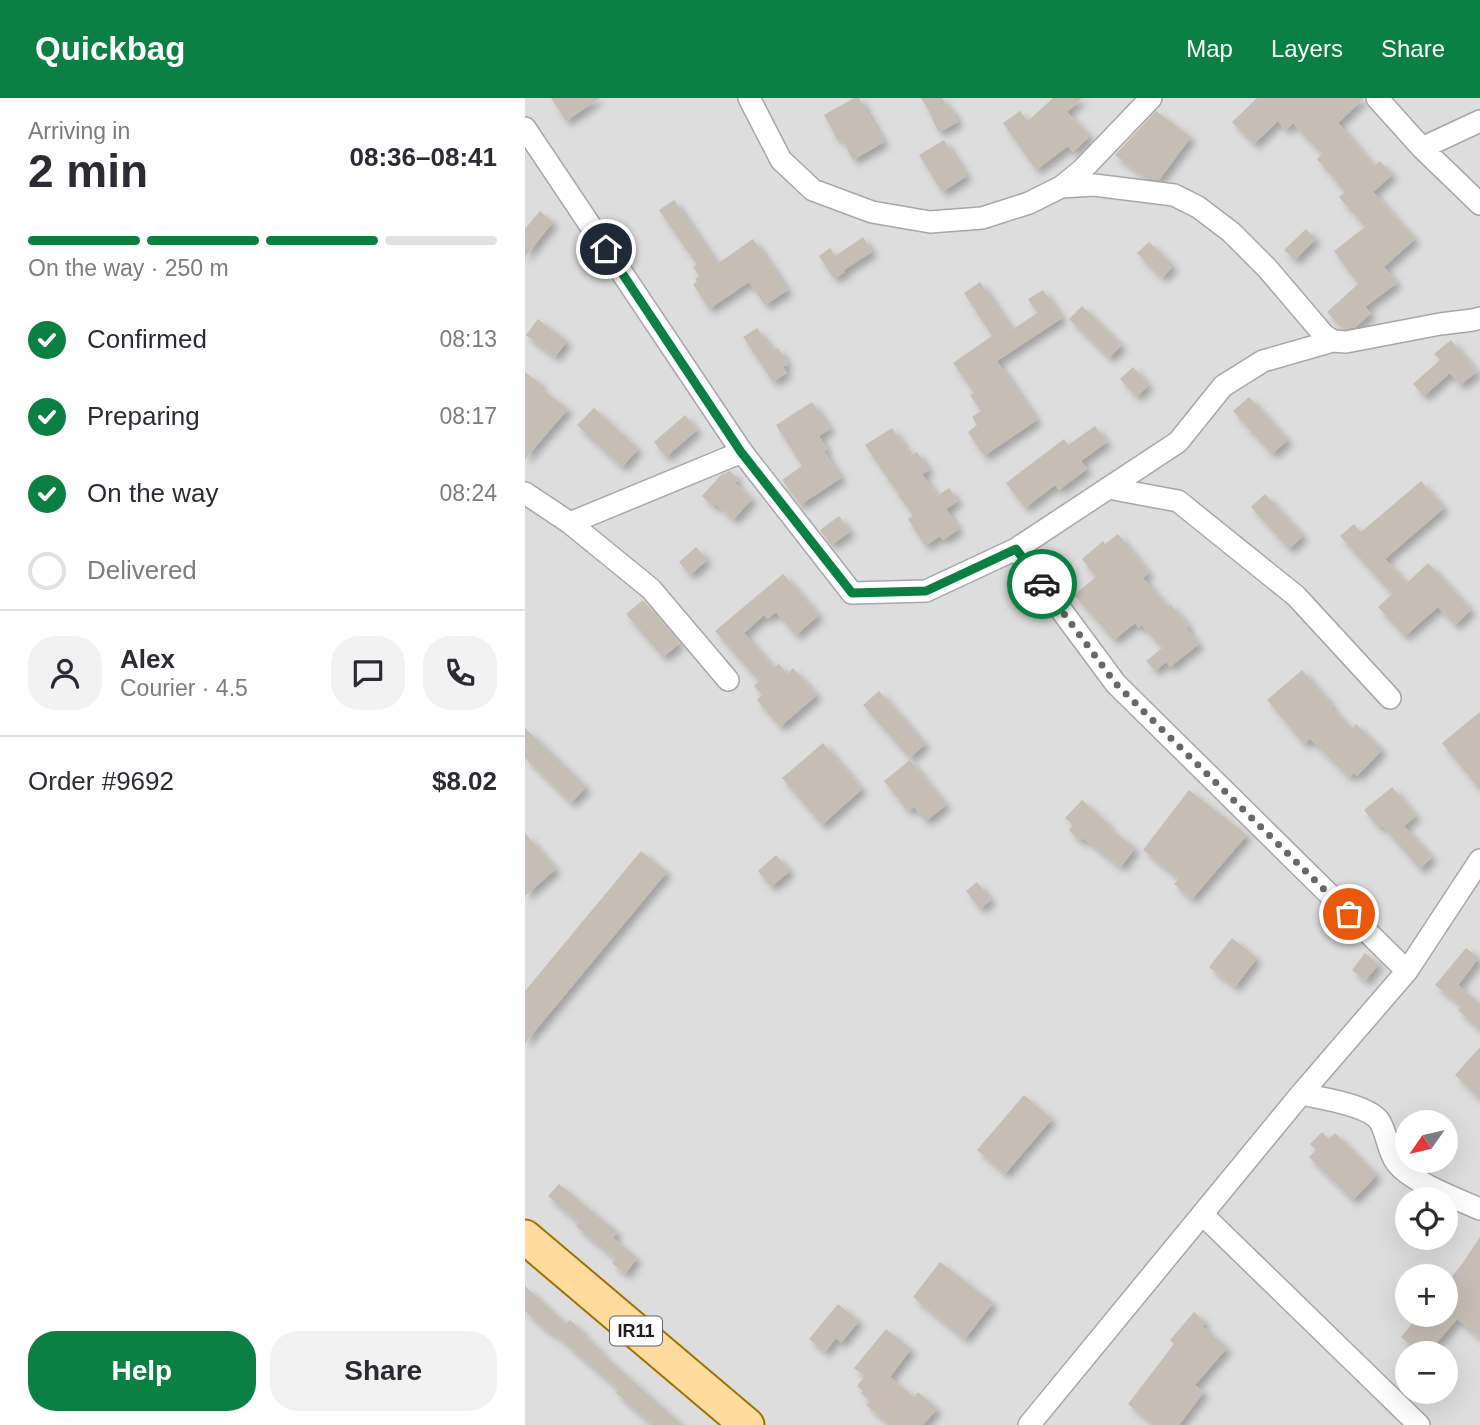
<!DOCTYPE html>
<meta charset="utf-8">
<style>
:root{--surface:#fff;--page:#f2f2f3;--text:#2b2b33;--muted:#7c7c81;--line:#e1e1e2;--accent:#0b8043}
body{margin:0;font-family:Helvetica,sans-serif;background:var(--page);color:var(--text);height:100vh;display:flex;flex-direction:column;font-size:26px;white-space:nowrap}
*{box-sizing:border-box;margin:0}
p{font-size:23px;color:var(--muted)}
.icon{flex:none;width:38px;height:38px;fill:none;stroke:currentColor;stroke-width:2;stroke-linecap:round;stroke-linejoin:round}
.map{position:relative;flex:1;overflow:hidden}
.details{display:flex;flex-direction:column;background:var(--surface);width:525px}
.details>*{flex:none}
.needle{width:46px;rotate:236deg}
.tools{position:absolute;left:870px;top:1012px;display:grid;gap:14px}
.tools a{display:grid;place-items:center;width:63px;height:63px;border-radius:50%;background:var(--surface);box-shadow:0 7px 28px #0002;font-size:35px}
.pin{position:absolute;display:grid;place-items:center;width:60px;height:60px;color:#fff;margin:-30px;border:4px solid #fff;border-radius:50%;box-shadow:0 2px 7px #0007}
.courier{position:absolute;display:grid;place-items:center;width:70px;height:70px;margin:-35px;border:5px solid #0b8043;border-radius:50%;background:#fff;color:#222;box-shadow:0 2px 9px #0007}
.head em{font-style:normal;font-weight:700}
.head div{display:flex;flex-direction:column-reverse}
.head{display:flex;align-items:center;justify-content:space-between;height:119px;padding:0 28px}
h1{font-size:46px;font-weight:700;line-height:52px}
.bar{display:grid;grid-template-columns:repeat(4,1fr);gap:10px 7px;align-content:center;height:84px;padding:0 28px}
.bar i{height:9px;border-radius:5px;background:var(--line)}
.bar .active{background:var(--accent)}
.bar p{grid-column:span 4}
.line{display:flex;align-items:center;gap:18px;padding:0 28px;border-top:2px solid var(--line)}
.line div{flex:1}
.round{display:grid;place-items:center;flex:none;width:74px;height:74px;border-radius:28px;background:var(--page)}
ol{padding:0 28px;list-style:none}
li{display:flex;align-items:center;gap:21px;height:77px}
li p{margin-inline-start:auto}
li .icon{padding:7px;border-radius:50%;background:var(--accent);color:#fff;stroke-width:4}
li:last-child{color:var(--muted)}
li i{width:38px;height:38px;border:4px solid var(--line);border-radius:50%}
.button{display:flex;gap:14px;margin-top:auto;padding:14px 28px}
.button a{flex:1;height:80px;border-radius:28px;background:var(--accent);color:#fff;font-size:28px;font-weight:700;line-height:80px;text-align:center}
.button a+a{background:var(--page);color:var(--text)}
header{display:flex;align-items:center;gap:42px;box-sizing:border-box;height:98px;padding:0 35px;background:var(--accent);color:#fff}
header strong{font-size:33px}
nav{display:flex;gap:38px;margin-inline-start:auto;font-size:24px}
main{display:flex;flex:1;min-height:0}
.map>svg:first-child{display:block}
.residential{fill:#dedddd;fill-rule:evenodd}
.building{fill:#c6beb5;filter:url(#shadow)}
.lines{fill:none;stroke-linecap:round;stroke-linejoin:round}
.street-casing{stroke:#a7a7a7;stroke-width:24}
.primary-casing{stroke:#9c7300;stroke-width:37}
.street{stroke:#fff;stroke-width:21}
.primary{stroke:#ffdb9d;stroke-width:33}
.done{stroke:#696865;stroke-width:7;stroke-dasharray:0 12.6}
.route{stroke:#0b8043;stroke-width:9}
.labels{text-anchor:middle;stroke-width:7;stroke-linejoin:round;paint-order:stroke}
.shield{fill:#fff;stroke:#636363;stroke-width:2}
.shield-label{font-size:18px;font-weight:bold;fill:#202020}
</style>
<header>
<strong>Quickbag</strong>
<nav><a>Map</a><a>Layers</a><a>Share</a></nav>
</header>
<main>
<section class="details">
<div class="head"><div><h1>2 min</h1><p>Arriving in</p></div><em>08:36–08:41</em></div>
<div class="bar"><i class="active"></i><i class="active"></i><i class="active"></i><i></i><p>On the way · 250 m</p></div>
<ol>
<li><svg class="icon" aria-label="check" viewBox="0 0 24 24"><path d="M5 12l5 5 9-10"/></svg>Confirmed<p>08:13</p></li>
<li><svg class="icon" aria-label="check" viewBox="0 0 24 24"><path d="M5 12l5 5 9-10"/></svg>Preparing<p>08:17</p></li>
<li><svg class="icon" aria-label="check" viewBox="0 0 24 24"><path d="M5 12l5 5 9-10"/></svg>On the way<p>08:24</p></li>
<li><i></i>Delivered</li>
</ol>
<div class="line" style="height:126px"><a class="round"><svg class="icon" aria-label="person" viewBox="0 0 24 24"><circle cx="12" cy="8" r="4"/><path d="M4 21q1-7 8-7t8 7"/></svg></a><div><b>Alex</b><p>Courier · 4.5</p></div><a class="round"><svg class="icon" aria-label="chat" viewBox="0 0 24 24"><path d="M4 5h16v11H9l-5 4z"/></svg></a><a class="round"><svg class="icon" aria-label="phone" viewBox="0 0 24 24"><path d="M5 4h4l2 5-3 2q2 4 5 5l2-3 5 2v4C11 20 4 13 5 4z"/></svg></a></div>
<div class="line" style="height:91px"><div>Order #9692</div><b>$8.02</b></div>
<div class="button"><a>Help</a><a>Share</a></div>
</section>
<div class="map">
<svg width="955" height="1327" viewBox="0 0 955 1327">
<defs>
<filter id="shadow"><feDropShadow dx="5" dy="5" stdDeviation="3.5" flood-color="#0004"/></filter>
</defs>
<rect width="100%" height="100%" fill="#f1eee6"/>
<path class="residential" d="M0,0h955v1327h-955zM882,1024h38v38h-38zM882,1101h38v38h-38zM882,1178h38v38h-38zM882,1255h38v38h-38z"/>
<path class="building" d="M26,0h49l-34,23z
M329,0h5l25,44 -31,18 -11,-21 -4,2 -14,-26z
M396,0h21l7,11 2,-1 7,14 -19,10 -7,-13 1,-1z
M528,0h29l-15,14 23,24 -17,16 -5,-6 -32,24 -33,-47 17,-12 8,10z
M732,0h107l-26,25 36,43 6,-5 12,14 -19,17 42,47 -31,28 13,16 -32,24 6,6 -15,14 -13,2 -16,-17 31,-28 -24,-33 31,-24 -26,-30 6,-5 -28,-33 5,-5 -29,-31 -8,7 -7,-9 -24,23 -22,-22z
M631,13l35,26 -32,43 -13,-2 -31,-23z
M419,42l23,36 -25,16 -23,-37z
M149,102l43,64 36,-25 35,51 -23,15 -16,-23 -40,27 -16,-25 4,-2 -2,-3 4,-3 -6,-9 4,-2 -38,-55z
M15,113l13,11 -28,35v-28z
M781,131l10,10 -21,21 -11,-10z
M338,139l9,15 -28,18 1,2 -11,7 -15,-23 11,-8 5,8z
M624,144l24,24 -11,12 -25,-25z
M455,184l32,48 25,-17 -9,-14 15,-9 19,28 -65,43 40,59 -53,36 -16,-24 9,-7 -5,-8 9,-6 -11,-16 4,-2 -21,-30 39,-27 -28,-43z
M557,208l40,39 -13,13 -40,-39z
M13,221l29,22 -12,16 -29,-22z
M232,230l16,23 5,-3 10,16 -5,3 4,6 -14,9 -30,-45z
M926,242l26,32 -17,13 -10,-12 -26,23 -11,-12 27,-24 -6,-6z
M608,269l16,18 -13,12 -16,-18z
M0,274l16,12 -2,3 29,22 -43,50z
M724,299l39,43 -16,14 -39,-43z
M287,304l18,27 -11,7 8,13 -3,2 17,27 -41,27 -18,-25 20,-14 -26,-41z
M69,310l44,41 -16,18 -45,-42z
M160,317l12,15 -31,27 -12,-15z
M570,328l12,16 -26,19 6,8 -28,21 -4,-5 -30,23 -19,-25 58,-44 4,6z
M367,330l19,28 6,-4 12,18 -7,4 15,22 12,-8 9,13 -12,8 13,20 -16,11 -3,-4 -15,10 -17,-27 5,-3 -48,-71z
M205,373l8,8 -3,4 17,16 -19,21 -17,-16 -2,3 -12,-11 19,-21z
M896,383l23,27 -59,51 22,24 21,-20 43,47 -16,15 -17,-18 -33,29 -27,-29 14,-13 -52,-58 14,-12 7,8z
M740,396l38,42 -14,13 -38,-42z
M314,418l11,16 -19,13 -11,-15z
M593,436l31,39 -6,5 24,28 3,-2 19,22 -3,2 13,16 -29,23 -4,-5 -11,9 -9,-10 16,-13 -20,-23 -3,3 -4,-5 -21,17 -40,-45 22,-18 -14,-18 21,-18 2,3z
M171,449l11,13 -17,15 -11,-13z
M258,476l36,41 -23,20 -20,-23 -9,7 -3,-4 -20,18 30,35 5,-4 8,10 6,-6 24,27 -37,32 -23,-27 5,-5 -8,-9 5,-5 -44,-50z
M118,502l37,43 -17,14 -37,-43z
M777,572l31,37 -2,1 21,21 4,-5 26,26 -25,26 -3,-3 -5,4 -39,-38 -6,5 -37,-44z
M354,593l46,53 -15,14 -47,-53z
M955,614v78l-38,-47z
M0,630l61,59 -15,16 -46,-45z
M298,645l39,46 -40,36 -40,-47z
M385,662l36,45 -20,16 -12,-14 -6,4 -24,-30z
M867,689l24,29 -12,10 28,31 -12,12 -38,-44 -3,3 -15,-18z
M664,692l58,45 -55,64 -18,-15 5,-6 -36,-28z
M557,702l27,25 -1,2 27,21 -14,19 -38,-29 -3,3 -11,-11 4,-5 -8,-7z
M0,735l31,36 -31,27z
M116,753l26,21 -142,171v-52z
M251,757l14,16 -19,16 -13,-16z
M452,784l14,18 -11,9 -14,-18z
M707,840l25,20 -22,29 -26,-20z
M941,850l13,10 -21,27 22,19v26l-22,-20 4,-4 -27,-21z
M840,855l14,11 -14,17 -13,-11z
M955,949v52l-25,-24z
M499,997l28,24 -47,55 -28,-24z
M797,1034l7,7 6,-6 42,42 -24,25 -44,-43 7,-7 -6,-6z
M34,1086l58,48 -4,6 24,20 -12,16 -13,-11 4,-4 -40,-33 3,-3 -31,-27z
M955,1139v101l-23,-19 -29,34h-8l-19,-16 19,-23h25v-30l15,-17z
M415,1164l53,41 -28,36 -52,-42z
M0,1188l41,38 4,-4 14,13 -1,1 19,18 -1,1 81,72h-29l-37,-32 3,-3 -66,-58 -1,2 -27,-23z
M313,1206l21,17 -18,22 -5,-5 -11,14 -16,-13z
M669,1214l11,10 -3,4 25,22 -32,37 9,7 -25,33h-24l-27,-21 46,-60 -4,-4z
M361,1231l25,20 -21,28 24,20 4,-5 19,17 -14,16h-32l-25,-20 4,-4 -9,-8 2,-2 -6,-5 8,-10 -11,-8z"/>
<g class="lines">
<g class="street-casing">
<path id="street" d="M224,0l32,62 32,30 59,22 58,10 52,-4 47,-15 32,-16 21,-17 69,-72
M852,0l45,50 58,56
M0,30l217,324 110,141 74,-2 90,-42 162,-107 45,-56 40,-25 70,-20
M897,50l58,-27
M536,89l33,-2 80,10 24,12 33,25 36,36 57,67 9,6 13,1 94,-18 33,-4 7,-2
M583,390l70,13 118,95 94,102
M0,395l45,30 81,66 77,91
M45,425l172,-71
M491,451l100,135 291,287
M776,996c19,4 69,11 79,28 7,12 8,29 16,40 13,19 63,38 84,47
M677,1116l217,211
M504,1327l272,-331 106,-123 73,-111"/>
</g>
<g class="primary-casing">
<path id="primary" d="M0,1139l222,188"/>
</g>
<use href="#street" class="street"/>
<use href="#primary" class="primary"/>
</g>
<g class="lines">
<path class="done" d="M517,486l74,100 233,230"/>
<path class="route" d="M81,151l135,203 111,141 74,-2 90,-42 26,35"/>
</g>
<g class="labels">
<rect class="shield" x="85" y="1218.5" width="52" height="29" rx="5"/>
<g class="shield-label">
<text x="111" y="1239">IR11</text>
</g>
</g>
</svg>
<div class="tools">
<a><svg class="needle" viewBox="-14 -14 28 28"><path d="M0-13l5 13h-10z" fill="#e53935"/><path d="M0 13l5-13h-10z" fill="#7c7c81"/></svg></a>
<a><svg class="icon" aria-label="locate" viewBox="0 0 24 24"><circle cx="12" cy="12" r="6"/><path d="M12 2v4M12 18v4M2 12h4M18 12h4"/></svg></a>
<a>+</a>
<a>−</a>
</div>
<div class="pin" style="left:824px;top:816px;background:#ea580c"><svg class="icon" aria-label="bag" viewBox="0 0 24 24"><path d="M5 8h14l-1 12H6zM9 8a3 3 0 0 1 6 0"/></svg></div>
<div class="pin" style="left:81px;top:151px;background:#1f2937"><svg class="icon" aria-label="home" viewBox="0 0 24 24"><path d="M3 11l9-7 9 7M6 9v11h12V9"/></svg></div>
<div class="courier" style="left:517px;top:486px"><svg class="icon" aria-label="car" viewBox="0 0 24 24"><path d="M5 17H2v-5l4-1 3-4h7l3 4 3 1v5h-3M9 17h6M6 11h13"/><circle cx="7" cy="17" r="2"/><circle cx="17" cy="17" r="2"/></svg></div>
</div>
</main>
